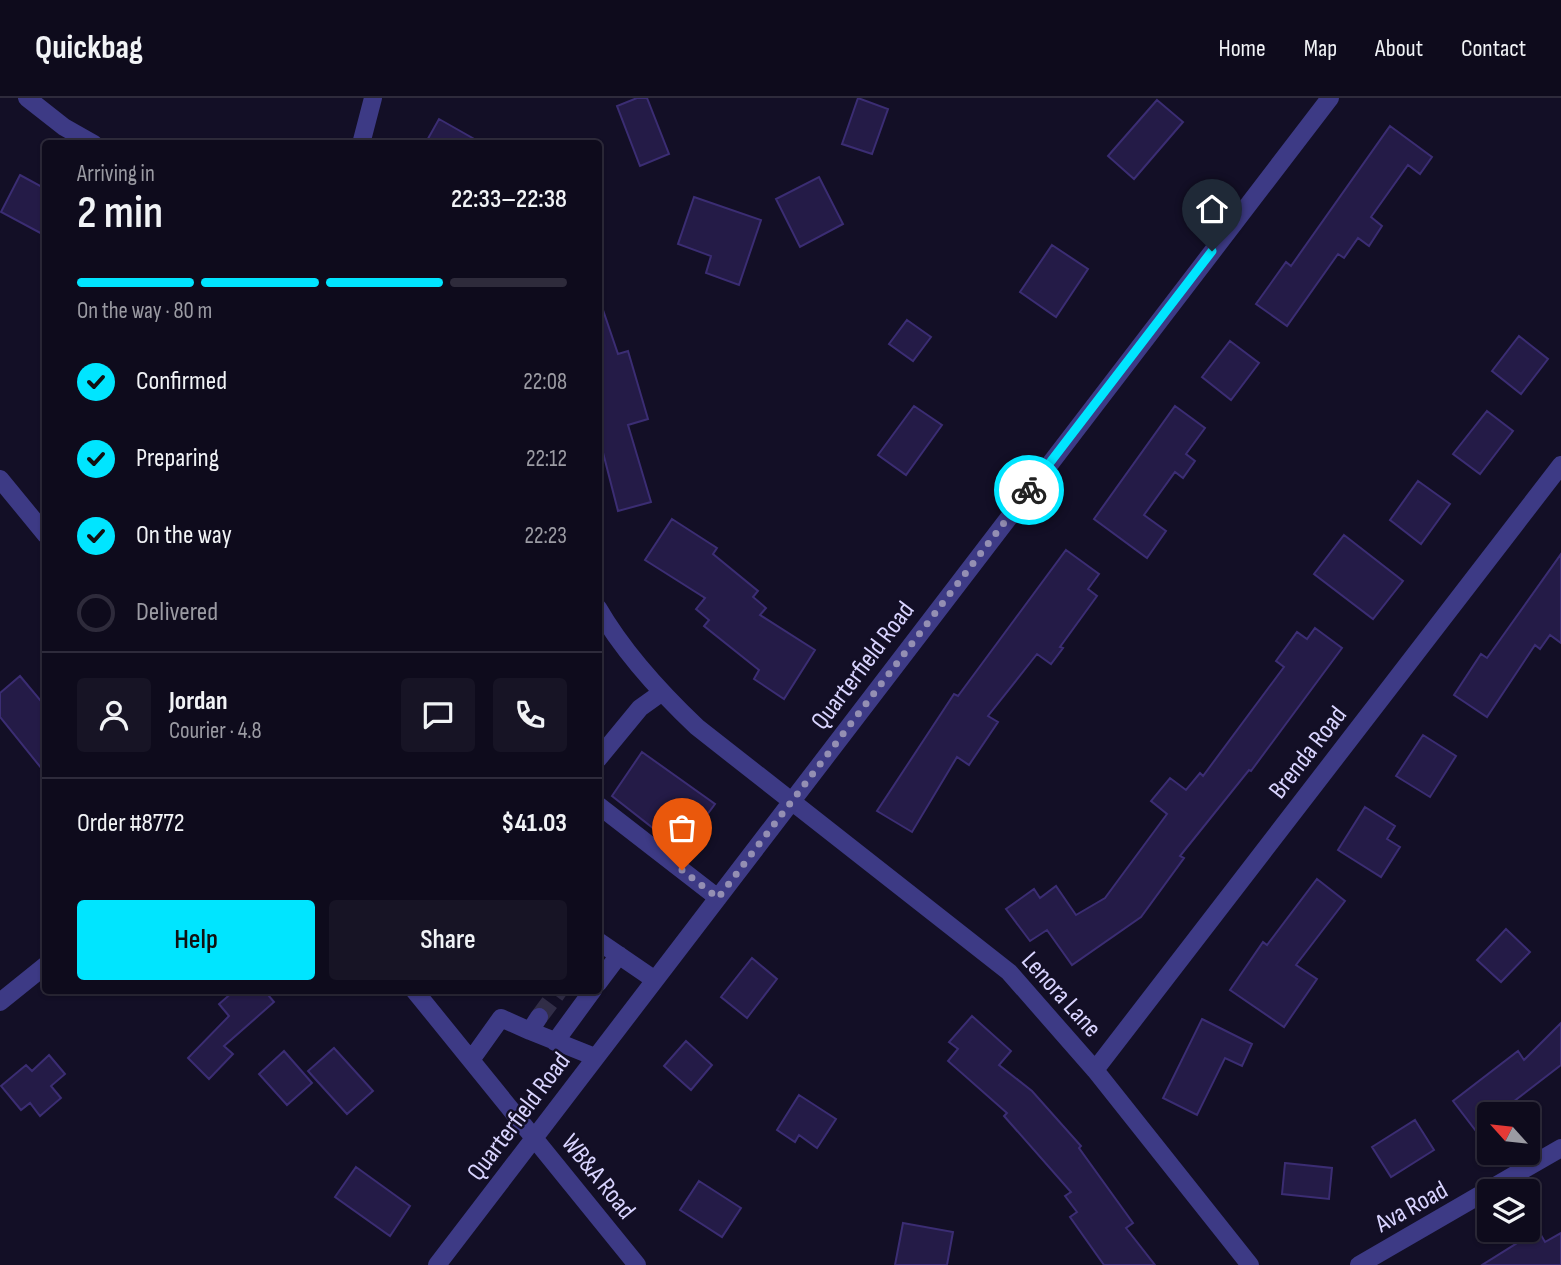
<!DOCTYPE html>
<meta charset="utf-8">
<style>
:root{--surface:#0e0b1c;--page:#171425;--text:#f1f3f6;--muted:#9b9ba3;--line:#2e2b3b;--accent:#00e5ff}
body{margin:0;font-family:"Sofia Sans Condensed",sans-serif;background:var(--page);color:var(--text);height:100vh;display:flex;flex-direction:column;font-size:26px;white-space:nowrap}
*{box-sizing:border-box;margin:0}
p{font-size:23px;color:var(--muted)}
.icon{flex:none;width:38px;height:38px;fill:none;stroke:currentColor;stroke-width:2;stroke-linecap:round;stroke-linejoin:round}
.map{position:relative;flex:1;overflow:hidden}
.drawer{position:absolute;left:42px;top:42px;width:560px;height:854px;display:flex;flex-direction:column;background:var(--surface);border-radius:7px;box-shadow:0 2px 5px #0004,0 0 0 2px var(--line)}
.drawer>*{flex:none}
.needle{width:46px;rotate:297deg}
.buttons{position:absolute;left:1477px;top:1004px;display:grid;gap:14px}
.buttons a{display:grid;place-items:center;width:63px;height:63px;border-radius:7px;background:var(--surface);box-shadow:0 2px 5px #0004,0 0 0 2px var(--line);font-size:35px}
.pin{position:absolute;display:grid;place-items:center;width:60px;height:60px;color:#fff;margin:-72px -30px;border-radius:50% 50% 50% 0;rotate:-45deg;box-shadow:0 0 7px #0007}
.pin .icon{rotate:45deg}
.courier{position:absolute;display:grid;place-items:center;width:70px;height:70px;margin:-35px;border:5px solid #00e5ff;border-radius:50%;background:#fff;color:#222;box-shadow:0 2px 9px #0007}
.headline em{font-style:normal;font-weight:600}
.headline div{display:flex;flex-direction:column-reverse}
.headline{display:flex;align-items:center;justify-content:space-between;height:119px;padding:0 35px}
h1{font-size:46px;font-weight:600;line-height:52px}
.bar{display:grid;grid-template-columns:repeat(4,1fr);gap:10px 7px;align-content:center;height:84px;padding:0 35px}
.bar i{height:9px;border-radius:5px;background:var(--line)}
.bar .on{background:var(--accent)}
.bar p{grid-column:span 4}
.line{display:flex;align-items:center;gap:18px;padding:0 35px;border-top:2px solid var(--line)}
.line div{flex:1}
.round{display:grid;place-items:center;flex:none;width:74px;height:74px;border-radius:7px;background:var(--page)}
ol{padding:0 35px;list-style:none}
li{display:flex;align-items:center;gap:21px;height:77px}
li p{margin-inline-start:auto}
li .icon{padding:7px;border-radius:50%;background:var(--accent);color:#111;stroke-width:4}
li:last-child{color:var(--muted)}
li i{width:38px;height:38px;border:4px solid var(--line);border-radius:50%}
.action{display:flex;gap:14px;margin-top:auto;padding:14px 35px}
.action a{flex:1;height:80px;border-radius:7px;background:var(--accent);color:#111;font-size:28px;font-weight:600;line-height:80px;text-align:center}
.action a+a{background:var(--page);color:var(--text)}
header{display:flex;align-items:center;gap:42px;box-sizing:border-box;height:98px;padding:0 35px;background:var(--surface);border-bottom:2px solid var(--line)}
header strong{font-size:33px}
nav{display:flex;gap:38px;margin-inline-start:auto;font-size:24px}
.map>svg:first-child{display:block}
.building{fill:#241b47;stroke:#3b2d73;stroke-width:2}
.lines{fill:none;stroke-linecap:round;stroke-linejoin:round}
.minor-tunnel{stroke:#312d47;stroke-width:18;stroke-dasharray:18 9;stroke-linecap:butt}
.minor{stroke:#3d3a85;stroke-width:18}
.done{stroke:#948fb3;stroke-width:7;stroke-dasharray:0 12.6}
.route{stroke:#00e5ff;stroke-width:9}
.labels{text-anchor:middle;stroke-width:5;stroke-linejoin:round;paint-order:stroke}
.street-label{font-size:26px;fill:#d9d4ff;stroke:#130f26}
</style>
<header>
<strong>Quickbag</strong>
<nav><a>Home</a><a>Map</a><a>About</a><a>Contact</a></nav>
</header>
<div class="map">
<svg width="1561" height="1167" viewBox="0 0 1561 1167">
<rect width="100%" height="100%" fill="#130f26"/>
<path class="building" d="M637,0h10l22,56 -29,12 -23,-60z
M858,0l30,11 -16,45 -30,-10z
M1157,2l26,22 -49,57 -26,-23z
M439,21l44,25h-58z
M1390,28l42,31 -12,17 -12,-9 -37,52 11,9 -13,20 -11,-8 -14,20 -6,-4 -51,72 -31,-22 30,-42 5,4z
M20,77l26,14v47l-45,-24z
M819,79l24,47 -43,23 -24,-48z
M694,99l67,23 -22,65 -33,-12 5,-17 -33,-12z
M1052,147l36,24 -32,48 -36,-25z
M602,209l16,47 10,-3 20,68 -20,6 23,77 -33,9 -20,-78v-125z
M907,222l24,17 -18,24 -24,-17z
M1519,238l29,23 -27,35 -29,-23z
M1230,243l29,22 -28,37 -29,-23z
M914,308l28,19 -36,50 -28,-20z
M1175,308l30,22 -19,26 9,7 -12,17 -8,-6 -31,43 22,16 -19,27 -53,-39z
M1487,313l26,20 -33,43 -27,-20z
M1418,383l32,23 -29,40 -31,-24z
M672,421l45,29 -4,6 45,37 -5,6 13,11 -6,7 55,35 -31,49 -30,-20 5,-9 -55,-44 5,-6 -13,-11 9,-11 -60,-38z
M1344,437l59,46 -30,38 -59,-45z
M1066,452l33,24 -11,15 9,7 -37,51 3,1 -12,16 -14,-10 -49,62 10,6 -29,43 -12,-8 -45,75 -35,-21 77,-117 4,2z
M1561,456v89l-11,-8 -10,14 -5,-4 -48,72 -33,-22 27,-41 6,4z
M1315,530l27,20 -91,123 -2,-1 -69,86 4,2 -43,59 -69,48 -25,-35 -17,11 -24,-32 28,-20 6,9 16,-12 20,29 29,-17 62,-84 -16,-13 19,-23 16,12 14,-17 3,3 81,-109 -8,-6 21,-29 10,7z
M20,578l26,31v67l-46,-57v-24z
M1423,637l33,21 -26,41 -34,-21z
M642,654l73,52 -34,46 -69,-54z
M1365,709l30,19 -8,13 13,8 -19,30 -43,-27z
M1317,781l28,22 -49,64 21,14 -33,48 -54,-37 33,-48 4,3z
M1506,831l24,23 -29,30 -24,-22z
M752,860l25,21 -30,39 -26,-21z
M235,892h29l10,12 -50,44 9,8 -24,25 -21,-21 41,-42 -10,-12z
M972,918l39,35 -12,14 33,26 49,55 -2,2 54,75 -7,5 29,37h-51l-34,-48 7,-5 -12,-16 6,-4 -67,-76 3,-3 -59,-52 10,-12 -9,-7z
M1202,921l50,25 -10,22 -17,-8 -28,57 -34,-17z
M1561,925v42l-65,50h-7v5l-13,11 -23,-30 65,-50 6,9z
M686,943l26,24 -21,25 -27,-24z
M334,950l39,43 -26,23 -39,-43z
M284,953l28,32 -25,22 -28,-31z
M49,957l16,19 -14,12 10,12 -21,18 -10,-13 -9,7 -20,-24 25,-21 6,6z
M799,997l37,24 -19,29 -18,-13 -4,7 -18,-12z
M1415,1022l19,30 -43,27 -19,-30z
M1285,1065l47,5 -3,31 -47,-5z
M356,1069l54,39 -20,30 -55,-39z
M699,1083l42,27 -19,29 -42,-27z
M903,1125l50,9 -6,33h-52z
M1538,1132l7,12 16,-9v32h-79z"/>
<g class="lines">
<path class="minor-tunnel" d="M539,919l20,-27"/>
<path class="minor" d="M27,0l37,29 30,17
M361,46l12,-46
M0,381l46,56
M598,510c26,45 61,83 99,119l312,245 86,98 155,195
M598,661l42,-51 21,-15
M598,707l120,93
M598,843l57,39
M598,885l21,-28
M414,892l223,275
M0,904l46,-37
M530,933l65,26
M555,944l38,-52
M471,962l30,-42 29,13 9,-14
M1095,972l466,-605
M437,1167l893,-1167
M1359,1167l202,-117"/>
</g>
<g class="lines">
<path class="done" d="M682,772l36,28 311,-408"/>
<path class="route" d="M1029,392l183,-239"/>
</g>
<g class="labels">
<g class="street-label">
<text transform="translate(862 567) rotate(-53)" y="9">Quarterfield Road</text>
<text transform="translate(1307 654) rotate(-52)" y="9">Brenda Road</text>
<text transform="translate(1062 896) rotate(48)" y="9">Lenora Lane</text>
<text transform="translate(518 1018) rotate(-53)" y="9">Quarterfield Road</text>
<text transform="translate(599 1078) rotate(51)" y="9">WB&amp;A Road</text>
<text transform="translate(1411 1108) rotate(-29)" y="9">Ava Road</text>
</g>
</g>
</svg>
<div class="buttons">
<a><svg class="needle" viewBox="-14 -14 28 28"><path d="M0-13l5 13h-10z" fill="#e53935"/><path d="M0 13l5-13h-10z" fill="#9b9ba3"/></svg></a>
<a><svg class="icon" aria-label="layers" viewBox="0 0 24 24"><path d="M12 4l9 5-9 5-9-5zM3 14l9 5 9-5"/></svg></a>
</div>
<div class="pin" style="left:682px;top:772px;background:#ea580c"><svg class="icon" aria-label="bag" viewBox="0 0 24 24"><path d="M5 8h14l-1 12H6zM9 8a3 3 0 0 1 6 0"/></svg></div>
<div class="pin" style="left:1212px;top:153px;background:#1f2937"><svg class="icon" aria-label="home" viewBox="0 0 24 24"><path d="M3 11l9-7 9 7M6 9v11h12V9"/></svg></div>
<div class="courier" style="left:1029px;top:392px"><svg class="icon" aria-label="bike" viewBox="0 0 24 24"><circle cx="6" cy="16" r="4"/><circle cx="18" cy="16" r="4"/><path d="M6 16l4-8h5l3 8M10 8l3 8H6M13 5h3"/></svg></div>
<section class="drawer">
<div class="headline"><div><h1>2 min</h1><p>Arriving in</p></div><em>22:33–22:38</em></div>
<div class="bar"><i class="on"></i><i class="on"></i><i class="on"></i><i></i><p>On the way · 80 m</p></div>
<ol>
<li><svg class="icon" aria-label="check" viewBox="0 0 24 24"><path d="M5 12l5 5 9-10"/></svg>Confirmed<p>22:08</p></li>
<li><svg class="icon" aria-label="check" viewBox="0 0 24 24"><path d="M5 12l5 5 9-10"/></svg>Preparing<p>22:12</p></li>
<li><svg class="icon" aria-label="check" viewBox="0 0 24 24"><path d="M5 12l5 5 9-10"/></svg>On the way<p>22:23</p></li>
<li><i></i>Delivered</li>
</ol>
<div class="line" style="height:126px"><a class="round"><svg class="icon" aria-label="person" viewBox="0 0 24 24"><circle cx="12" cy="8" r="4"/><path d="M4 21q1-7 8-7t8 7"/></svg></a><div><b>Jordan</b><p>Courier · 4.8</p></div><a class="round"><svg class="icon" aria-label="chat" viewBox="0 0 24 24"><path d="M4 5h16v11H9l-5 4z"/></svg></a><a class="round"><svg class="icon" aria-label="phone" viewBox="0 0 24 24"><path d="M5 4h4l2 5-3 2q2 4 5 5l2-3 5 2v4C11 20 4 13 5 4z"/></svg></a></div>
<div class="line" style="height:91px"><div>Order #8772</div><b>$41.03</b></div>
<div class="action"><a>Help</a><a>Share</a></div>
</section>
</div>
